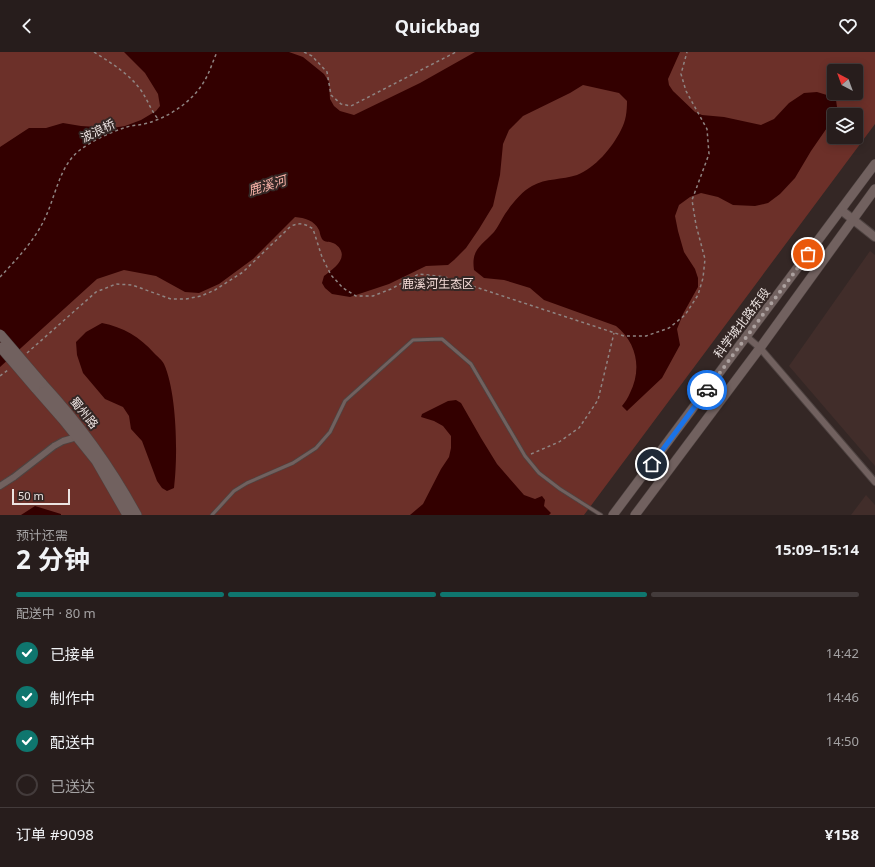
<!DOCTYPE html>
<html lang="zh">
<meta charset="utf-8">
<style>
:root{--surface:#271d1c;--page:#2f2625;--text:#f1f3f6;--muted:#a4a2a3;--line:#433b3b;--accent:#0f766e}
body{margin:0;font-family:"Noto Sans","Noto Sans SC",sans-serif;background:var(--page);color:var(--text);height:100vh;display:flex;flex-direction:column;font-size:15px;white-space:nowrap}
*{box-sizing:border-box;margin:0}
p{font-size:13px;color:var(--muted)}
.icon{flex:none;width:22px;height:22px;fill:none;stroke:currentColor;stroke-width:2;stroke-linecap:round;stroke-linejoin:round}
.map{position:relative;height:463px;overflow:hidden}
.side{display:flex;flex-direction:column;background:var(--surface);flex:1}
.side>*{flex:none}
.needle{width:26px;rotate:319deg}
.buttons{position:absolute;left:827px;top:12px;display:grid;gap:8px}
.buttons a{display:grid;place-items:center;width:36px;height:36px;border-radius:4px;background:var(--surface);box-shadow:0 2px 10px #0003,0 0 0 1px var(--line);font-size:20px}
.scale{position:absolute;left:12px;bottom:10px;width:58px;box-sizing:border-box;padding-left:4px;border:2px solid #ece3e1;border-top:0;font-size:11px;line-height:14px;white-space:nowrap;color:#ece3e1;-webkit-text-stroke:3px #342725;paint-order:stroke}
.pin{position:absolute;display:grid;place-items:center;width:34px;height:34px;color:#fff;margin:-17px;border:2px solid #fff;border-radius:50%;box-shadow:0 1px 4px #0007}
.courier{position:absolute;display:grid;place-items:center;width:40px;height:40px;margin:-20px;border:3px solid #1a73e8;border-radius:50%;background:#fff;color:#222;box-shadow:0 1px 5px #0007}
.headline em{font-style:normal;font-weight:700}
.headline div{display:flex;flex-direction:column-reverse}
.headline{display:flex;align-items:center;justify-content:space-between;height:68px;padding:0 16px}
h1{font-size:26px;font-weight:700;line-height:30px}
.bar{display:grid;grid-template-columns:repeat(4,1fr);gap:6px 4px;align-content:center;height:48px;padding:0 16px}
.bar i{height:5px;border-radius:3px;background:var(--line)}
.bar .current{background:var(--accent)}
.bar p{grid-column:span 4}
.line{display:flex;align-items:center;gap:10px;padding:0 16px;border-top:1px solid var(--line)}
.line div{flex:1}
ol{padding:0 16px;list-style:none}
li{display:flex;align-items:center;gap:12px;height:44px}
li p{margin-inline-start:auto}
li .icon{padding:4px;border-radius:50%;background:var(--accent);color:#fff;stroke-width:4}
li:last-child{color:var(--muted)}
li i{width:22px;height:22px;border:2px solid var(--line);border-radius:50%}
header{display:flex;justify-content:space-between;align-items:center;height:52px;padding:0 16px;background:var(--surface);font-size:18px;font-weight:700}
.map>svg:first-child{display:block}
.built{fill:#412d2a}
.green{fill:#6c3029;fill-rule:evenodd}
.water{fill:#300}
.lines{fill:none;stroke-linecap:round;stroke-linejoin:round}
.service-casing{stroke:#4e4341;stroke-width:4.5}
.minor-casing{stroke:#4e4341;stroke-width:8}
.tertiary-casing{stroke:#4e4341;stroke-width:10}
.secondary-casing{stroke:#4e4341;stroke-width:10}
.path{stroke:#8f8482;stroke-width:1.5;stroke-dasharray:3 3;stroke-linecap:butt}
.service{stroke:#71615f;stroke-width:3}
.minor{stroke:#71615f;stroke-width:6}
.tertiary{stroke:#71615f;stroke-width:8}
.secondary{stroke:#71615f;stroke-width:9}
.minor-bridge-casing{stroke:#4e4341;stroke-width:8;stroke-linecap:butt}
.secondary-bridge-casing{stroke:#4e4341;stroke-width:10;stroke-linecap:butt}
.path-bridge{stroke:#8f8482;stroke-width:1.5;stroke-dasharray:3 3;stroke-linecap:butt}
.minor-bridge{stroke:#71615f;stroke-width:6}
.secondary-bridge{stroke:#71615f;stroke-width:9}
.done{stroke:#aca19f;stroke-width:4;stroke-dasharray:0 7.2}
.route{stroke:#1a73e8;stroke-width:5}
.labels{text-anchor:middle;stroke-width:4;stroke-linejoin:round;paint-order:stroke}
.street-label{font-size:12px;fill:#ece3e1;stroke:#342725}
.park-label{font-size:12px;fill:#f5dcd8;stroke:#342725}
.water-label{font-size:13px;font-style:italic;fill:#f3aea4;stroke:#342725}
</style>
<header><svg class="icon" aria-label="back" viewBox="0 0 24 24"><path d="M15 5l-7 7 7 7"/></svg>Quickbag<svg class="icon" aria-label="heart" viewBox="0 0 24 24"><path d="M12 20l-8-8c-3-5 5-10 8-4 3-6 11-1 8 4z"/></svg></header>
<div class="map">
<svg width="875" height="463" viewBox="0 0 875 463">
<rect width="100%" height="100%" fill="#342725"/>
<path class="built" d="M870,199l5,4v211l-86,-100z
M866,443l9,10v10h-24z"/>
<path class="green" d="M0,0h875v72l-291,391h-584zM834,19h22v22h-22zM834,63h22v22h-22z"/>
<path class="water" d="M124,0h165l14,5 21,17 5,8 1,17 4,7 6,5 14,4 66,-32 55,-31h205l-12,27 1,6 4,6 22,21 7,3 22,2 37,8 13,-6 15,-16 15,-10 13,-1 13,4 6,4 1,7 -6,15 -20,29 -16,27 -15,16 -12,9 -13,3 -22,-1 -15,-8 -17,-4 -11,4 -11,8 -4,11 3,15 6,21 11,17 3,9v9l-15,27 -6,15 3,16 -18,33 -35,33 -5,-5c3,-4 6,-8 8,-13 12,-24 7,-50 -14,-67l-72,-26 -14,-12 -26,-8 -20,-2 -10,-8c-3,-21 7,-24 20,-38 4,-5 7,-12 11,-18 6,-9 17,-23 27,-28 14,-8 30,-6 45,-11 18,-7 35,-27 44,-45 5,-9 6,-19 6,-29l-8,-8 -36,-8 -13,8 -47,23 -14,14 -6,14 -3,31 -7,31 -14,23 -13,19 -12,12 -6,5 -22,1 -37,18 -39,13 -18,-3 -7,-6 -3,-5 2,-7c8,-6 23,-16 16,-27 -1,-2 -4,-5 -7,-6 -4,-2 -8,0 -11,-4 -2,-3 -2,-7 -3,-9 -5,-10 -14,-12 -24,-13l-42,42 -34,25 -20,9 -14,-1 -29,-16 -32,-6 -27,9 -97,88v-220l29,-19h17l17,-5 18,3 31,2 13,-2 16,-6 15,-9 4,-5 -2,-12 -13,-21z
M102,271c21,4 38,14 52,30 3,3 8,7 10,11 13,29 14,92 10,124l-7,3 -5,-3 -5,-7 -15,-40 -11,-12 -2,-13 -6,-9 -18,-8 -22,-26 -6,-18 -1,-13 10,-10z
M456,348l5,3 20,35 16,26 27,31 11,4 7,-3 3,4 -1,6 7,7 -2,2h-139l13,-11 18,-35 8,-12 2,-9v-12l-8,-10 -9,-5 -13,-4 1,-3 26,-13z
M35,454l26,8v1h-40z"/>
<g class="lines">
<g class="service-casing">
<path id="service" d="M212,463l22,-24 13,-8 46,-20 23,-15 14,-16 15,-31 68,-61 29,-1 29,25 54,92 14,17 21,16 41,26"/>
</g>
<g class="minor-casing">
<path id="minor" d="M747,285l13,11 115,134
M54,394l9,-5 14,-4
M0,434l14,-9"/>
</g>
<g class="tertiary-casing">
<path id="tertiary" d="M841,158l34,27"/>
</g>
<g class="secondary-casing">
<path id="secondary" d="M42,331c37,40 69,84 95,132
M35,336l28,32 33,41 31,54
M613,463l262,-351
M635,463l125,-167 115,-159"/>
</g>
<path class="path" d="M94,0c17,11 34,21 46,37 7,9 10,20 18,30
M304,0l8,4 15,16 4,23 10,9 10,2 105,-54
M27,301l69,-61 20,-8 16,1 39,14h15l15,-3 14,-6 28,-18 48,-46c9,-4 15,-2 22,3l9,28 9,18 12,13 13,8h17l18,-7 28,-15 26,3 179,59h22l23,-8 16,-13 13,-20 5,-17 2,-19 -9,-34 -4,-25 17,-46 -2,-25 -21,-38 -5,-17 6,-22
M0,324l8,-6
M531,402l28,-12 20,-14 19,-28 16,-67"/>
<use href="#service" class="service"/>
<use href="#minor" class="minor"/>
<use href="#tertiary" class="tertiary"/>
<use href="#secondary" class="secondary"/>
<g class="minor-bridge-casing">
<path id="minor-bridge" d="M14,425l40,-31"/>
</g>
<g class="secondary-bridge-casing">
<path id="secondary-bridge" d="M0,282l42,49
M0,295l35,41"/>
</g>
<path class="path-bridge" d="M0,225c17,-18 36,-38 46,-61 10,-22 14,-51 34,-66 13,-10 31,-18 47,-23 7,-2 14,-2 21,-4 23,-7 45,-22 57,-43 5,-9 8,-19 12,-28"/>
<use href="#minor-bridge" class="minor-bridge"/>
<use href="#secondary-bridge" class="secondary-bridge"/>
</g>
<g class="lines">
<path class="done" d="M707,338l101,-136"/>
<path class="route" d="M652,412l55,-74"/>
</g>
<g class="labels">
<g class="street-label">
<text transform="translate(98 79) rotate(-26)" y="4">波浪桥</text>
<text transform="translate(742 271) rotate(-53)" y="4">科学城北路东段</text>
<text transform="translate(84 361) rotate(51)" y="4">蜀州路</text>
</g>
<g class="park-label">
<text x="438" y="236">鹿溪河生态区</text>
</g>
<g class="water-label">
<text transform="translate(267 133) rotate(-17)" y="5">鹿溪河</text>
</g>
</g>
</svg>
<div class="buttons">
<a><svg class="needle" viewBox="-14 -14 28 28"><path d="M0-13l5 13h-10z" fill="#e53935"/><path d="M0 13l5-13h-10z" fill="#a4a2a3"/></svg></a>
<a><svg class="icon" aria-label="layers" viewBox="0 0 24 24"><path d="M12 4l9 5-9 5-9-5zM3 14l9 5 9-5"/></svg></a>
</div>
<div class="scale">50 m</div>
<div class="pin" style="left:808px;top:202px;background:#ea580c"><svg class="icon" aria-label="bag" viewBox="0 0 24 24"><path d="M5 8h14l-1 12H6zM9 8a3 3 0 0 1 6 0"/></svg></div>
<div class="pin" style="left:652px;top:412px;background:#1f2937"><svg class="icon" aria-label="home" viewBox="0 0 24 24"><path d="M3 11l9-7 9 7M6 9v11h12V9"/></svg></div>
<div class="courier" style="left:707px;top:338px"><svg class="icon" aria-label="car" viewBox="0 0 24 24"><path d="M5 17H2v-5l4-1 3-4h7l3 4 3 1v5h-3M9 17h6M6 11h13"/><circle cx="7" cy="17" r="2"/><circle cx="17" cy="17" r="2"/></svg></div>
</div>
<section class="side">
<div class="headline"><div><h1>2 分钟</h1><p>预计还需</p></div><em>15:09–15:14</em></div>
<div class="bar"><i class="current"></i><i class="current"></i><i class="current"></i><i></i><p>配送中 · 80 m</p></div>
<ol>
<li><svg class="icon" aria-label="check" viewBox="0 0 24 24"><path d="M5 12l5 5 9-10"/></svg>已接单<p>14:42</p></li>
<li><svg class="icon" aria-label="check" viewBox="0 0 24 24"><path d="M5 12l5 5 9-10"/></svg>制作中<p>14:46</p></li>
<li><svg class="icon" aria-label="check" viewBox="0 0 24 24"><path d="M5 12l5 5 9-10"/></svg>配送中<p>14:50</p></li>
<li><i></i>已送达</li>
</ol>
<div class="line" style="height:52px"><div>订单 #9098</div><b>¥158</b></div>
</section>
